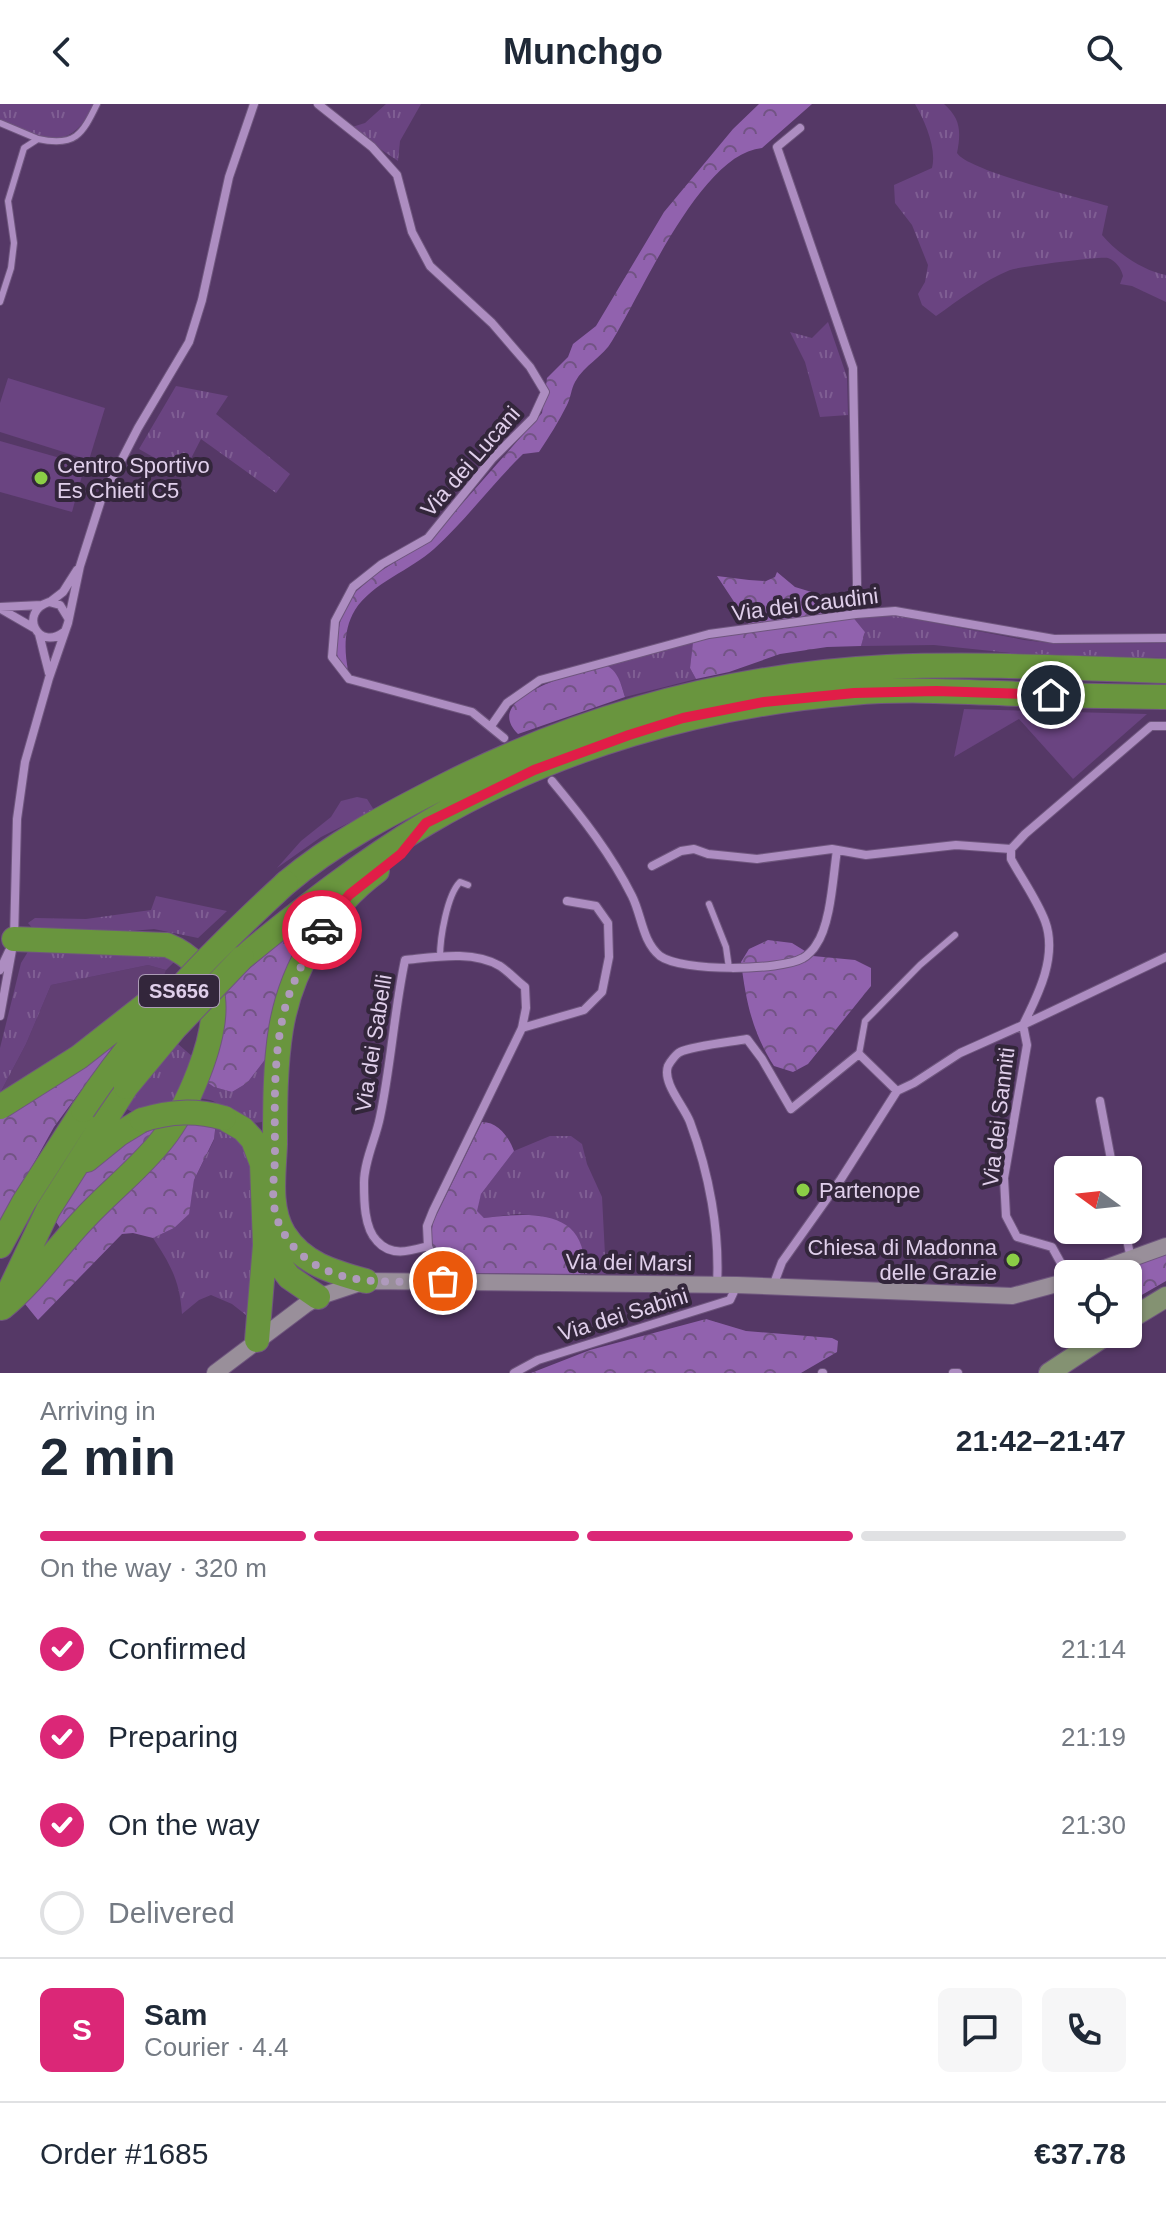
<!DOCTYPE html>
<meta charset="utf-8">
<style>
:root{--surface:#fff;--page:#f6f6f7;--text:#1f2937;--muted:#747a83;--line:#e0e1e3;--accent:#db2777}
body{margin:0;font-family:Helvetica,sans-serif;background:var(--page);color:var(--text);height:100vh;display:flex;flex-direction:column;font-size:30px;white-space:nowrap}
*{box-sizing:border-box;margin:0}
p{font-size:26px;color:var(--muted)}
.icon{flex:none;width:44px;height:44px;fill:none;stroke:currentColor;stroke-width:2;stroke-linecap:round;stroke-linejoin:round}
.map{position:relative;height:1269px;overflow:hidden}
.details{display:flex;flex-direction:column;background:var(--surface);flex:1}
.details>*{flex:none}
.needle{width:52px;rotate:285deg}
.fabs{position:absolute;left:1054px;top:1052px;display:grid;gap:16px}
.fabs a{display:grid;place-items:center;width:88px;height:88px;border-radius:12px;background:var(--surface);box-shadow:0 2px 6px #0004;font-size:40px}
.pin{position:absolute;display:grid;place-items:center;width:68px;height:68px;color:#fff;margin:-34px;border:4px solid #fff;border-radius:50%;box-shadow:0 2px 8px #0007}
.courier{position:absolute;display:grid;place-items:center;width:80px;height:80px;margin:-40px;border:6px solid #e11d48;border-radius:50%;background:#fff;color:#222;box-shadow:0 2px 10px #0007}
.overview em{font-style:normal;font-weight:700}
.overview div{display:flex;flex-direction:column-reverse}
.overview{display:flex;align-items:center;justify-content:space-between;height:136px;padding:0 40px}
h1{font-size:52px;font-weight:700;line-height:60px}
.bar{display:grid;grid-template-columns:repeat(4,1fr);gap:12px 8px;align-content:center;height:96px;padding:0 40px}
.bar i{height:10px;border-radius:6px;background:var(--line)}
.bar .active{background:var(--accent)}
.bar p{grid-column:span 4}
.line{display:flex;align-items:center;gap:20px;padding:0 40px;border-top:2px solid var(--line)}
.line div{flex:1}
.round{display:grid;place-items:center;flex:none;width:84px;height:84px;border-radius:12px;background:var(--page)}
ol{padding:0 40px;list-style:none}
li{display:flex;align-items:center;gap:24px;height:88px}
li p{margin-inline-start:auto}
li .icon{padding:8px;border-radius:50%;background:var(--accent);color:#fff;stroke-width:4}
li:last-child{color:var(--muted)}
li i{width:44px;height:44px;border:4px solid var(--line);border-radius:50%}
header{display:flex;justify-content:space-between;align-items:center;height:104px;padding:0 40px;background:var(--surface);font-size:36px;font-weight:700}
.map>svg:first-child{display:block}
.built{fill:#613f73}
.grass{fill:url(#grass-tufts)}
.forest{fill:url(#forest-crowns)}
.green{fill:#6a4481}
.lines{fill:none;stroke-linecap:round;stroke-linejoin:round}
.lane-casing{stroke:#6f567e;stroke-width:8}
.street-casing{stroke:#6f567e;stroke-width:10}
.secondary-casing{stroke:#6f567e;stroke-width:18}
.primary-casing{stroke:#6f567e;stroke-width:22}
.highway-casing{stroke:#6f567e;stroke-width:26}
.lane{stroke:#ad8dc1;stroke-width:6}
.street{stroke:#ad8dc1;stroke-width:8}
.secondary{stroke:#998f9a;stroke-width:16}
.primary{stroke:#849272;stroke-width:20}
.highway{stroke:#69953e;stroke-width:24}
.highway-bridge-casing{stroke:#6f567e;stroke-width:26;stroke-linecap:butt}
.highway-bridge{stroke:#69953e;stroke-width:24}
.done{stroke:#af9abc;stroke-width:8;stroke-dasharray:0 14.4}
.route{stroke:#e11d48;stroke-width:10}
.poi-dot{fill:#8bce46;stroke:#33263b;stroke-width:3}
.labels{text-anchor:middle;stroke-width:8;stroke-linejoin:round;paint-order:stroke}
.shield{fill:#33263b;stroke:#ac9cb6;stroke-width:2}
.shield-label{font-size:20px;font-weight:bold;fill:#e0cfeb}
.street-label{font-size:22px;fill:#e0cfeb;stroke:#33263b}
.poi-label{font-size:22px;fill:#e0cfeb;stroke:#33263b;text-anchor:start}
</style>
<header><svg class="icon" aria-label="back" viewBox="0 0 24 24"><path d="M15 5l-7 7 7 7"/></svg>Munchgo<svg class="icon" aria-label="search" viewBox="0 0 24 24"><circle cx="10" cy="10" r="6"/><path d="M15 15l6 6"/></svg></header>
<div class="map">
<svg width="1166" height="1269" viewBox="0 0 1166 1269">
<defs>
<pattern id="grass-tufts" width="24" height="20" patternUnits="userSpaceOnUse" patternTransform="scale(2)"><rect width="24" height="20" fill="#6a4481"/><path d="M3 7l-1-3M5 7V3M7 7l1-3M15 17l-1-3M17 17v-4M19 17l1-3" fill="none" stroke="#7f5e93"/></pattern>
<pattern id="forest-crowns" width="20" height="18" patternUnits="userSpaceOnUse" patternTransform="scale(2)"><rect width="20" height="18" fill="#9162ae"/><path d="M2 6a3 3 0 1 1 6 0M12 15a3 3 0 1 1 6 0" fill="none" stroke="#725484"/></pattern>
</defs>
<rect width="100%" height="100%" fill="#553866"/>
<path class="built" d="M148,861l18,5 -4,11 -80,68 -82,44 26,-49 25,-59z"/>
<path class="grass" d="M0,0h95c-27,51 -50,35 -95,17z
M386,0h35l-21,37 -2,20 -49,-33 16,-5z
M915,0h29c17,15 17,28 13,49 11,18 125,45 151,53l-6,29c14,17 41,36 64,40v27l-34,-16 -12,-2 3,-8c-2,-8 -7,-15 -15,-18 -7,-2 -91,9 -98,12 -27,11 -51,30 -74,46l-14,-11 -4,-11 7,-12 3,-17 -16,-40 -17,-22 -1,-18 38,-17c5,-19 -7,-47 -17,-64z
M828,218l19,55 1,38 -28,2 -15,-55 -15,-30 22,6z
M176,282l52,10 -12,18 74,60 -14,19 -75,-54 -18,35 -44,-25z
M852,512h46l126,24 34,4 108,-1v15l-155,-5 -77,-8 -73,1 4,-14z
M693,538l-3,26 6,11 -71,18 -4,-13 -16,-19z
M357,693l10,2 7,11 -53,27 -44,31 24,-27 30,-24 10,-16z
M156,792l71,15 -29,27 -44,-9 -78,7 -41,-5 -7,-8 7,-5 51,1 65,-9z
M29,846l151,6 -14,14 -18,-5 -97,20 -25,59 -26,49v-45l21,-85z
M178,940l15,13 -19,43 -40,13 -9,-5 45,-61z
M267,953l-3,64c-18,8 -36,-15 -54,-21 -7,-2 -13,-1 -20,-1l12,-25 12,13 18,5 15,-9z
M216,1018l22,11c4,12 11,24 14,36 5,22 2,125 -6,146l-14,-11 -21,-9 -12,5 -17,14c-2,-32 -11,-49 -29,-76l21,-10 17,-29 3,-19 20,-40z
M550,1032h21l11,8 5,20 15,33 4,77h-22l1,-18 -44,-40 -24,-2 -33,4 -8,-7 5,-17 33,-43z"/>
<path class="forest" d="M759,0h53l-50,44c-61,5 -120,145 -150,193 -9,16 -28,24 -37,41 -4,7 -4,15 -8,23 -8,16 -18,32 -28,47l-16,2c-31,30 -57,66 -89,95 -23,21 -62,34 -79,61 -11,18 -11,39 -7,60l-10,-12 -3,-12 6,-28 11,-23 24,-21 54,-34 112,-127 5,-35 21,-21 5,-13 23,-18 68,-114 69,-83z
M777,468l18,15 56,17 -1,8 -100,14 -33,-50 32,4 17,1 9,-4z
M852,512l13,16 -4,14 -34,1 -47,7 -51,18 -33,7 -6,-11 3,-26 15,-6z
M605,561c13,5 16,19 20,32l-107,37c-39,-38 63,-62 87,-69z
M318,807l-1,9 -50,137 -20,26 -15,9 -18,-5 -7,-5 11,-87z
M768,836l24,3 21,13 42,4 16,8v18l-63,78 -15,8 -19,-6c-22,-34 -28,-65 -33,-104l8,-13z
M117,937l-63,86 -54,97v-109z
M178,1013l38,5 -2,17 -20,41 -5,34 -15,14 -21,10 -20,-5 -11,1 -84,86 -17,-21z
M173,1015l-112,110 -5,-7c10,-26 29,-61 54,-75 19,-12 42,-19 63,-28z
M482,1018c16,0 27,15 32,29l-33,43 -4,17 7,7c49,-6 105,-9 100,56l-139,-1 -15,-30 3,-21z
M1166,1149v28l-26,15 -16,-27z
M706,1215l40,12 86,7 6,3 -1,11 -36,21h-270l59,-23z"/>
<path class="green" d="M8,274l97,30 -16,52 -89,-28v-29z
M0,337l85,24 -13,47 -72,-20z
M964,605l183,5 -74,65 -54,-60 -65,38z"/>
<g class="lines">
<g class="lane-casing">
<path id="lane" d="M0,19l38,16 -14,9 -16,53 6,42 -3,25 -11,34
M38,35c37,8 44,-4 59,-35
M709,800l17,43 3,21
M440,853c0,-19 7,-62 20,-75l8,3
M859,950l6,-33 55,-56 35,-30"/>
</g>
<g class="street-casing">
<path id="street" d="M318,0l54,43 25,28 15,57 18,34 62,57 38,44 15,25 -12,26 -41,41 -64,79 -46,26 -29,23 -18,34 -3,36 17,22 123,33 32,26
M800,24l-23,19 76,221 4,215 -1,31
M50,498l13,-10 14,-22
M0,503l42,-2
M1,505l33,19
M64,528c-26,20 -46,-20 -15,-30l11,3 8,13
M39,530l10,39
M491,622l16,-23 33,-23 169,-46 147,-20 39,-3 159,28 112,-1
M552,677c30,36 59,73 80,115 10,20 10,45 28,60 22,16 120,15 143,2 4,-2 11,-9 13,-13 15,-21 17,-69 21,-95
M1011,745l14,-15 126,-108h15
M1011,745v10c11,20 26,41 34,62 13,35 -7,74 -22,104
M652,762l29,-15 13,-2 14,5 49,5 75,-10 34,6 90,-10 55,4
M0,866l9,-19
M0,912l14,-77 3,-120 8,-57 24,-84 19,-55 12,-57 21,-66 37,-72 51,-86 13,-42 27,-123 25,-73
M1023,921l4,20 -23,133 2,38 11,21 35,10 16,29
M522,924l62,-18 18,-18 7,-35 -1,-34 -12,-17 -29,-5
M1100,997l13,69
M1125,1126l6,29
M428,1142l-1,-20 6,-15 89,-183 4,-20 -1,-21c-8,-6 -16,-15 -25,-21 -27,-16 -65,-9 -95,-6 -11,52 -14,105 -25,157 -4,21 -16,44 -16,66 0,17 0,45 13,58 14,16 33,10 51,5l15,35
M717,1181c3,-54 -8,-112 -27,-163 -6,-16 -28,-39 -22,-56 2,-4 8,-12 12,-14 13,-6 50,-10 67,-13l15,20 29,50 68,-55 38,37
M773,1182l9,-24 59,-83 56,-88 17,-8 46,-30 63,-28 143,-68
M514,1269l24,-13 192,-60 7,-15
M822,1269h1
M953,1269h5"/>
</g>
<g class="secondary-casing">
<path id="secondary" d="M1088,1170l78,-28
M215,1269l90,-68 13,-8 48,-16 371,4 275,11 56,-15"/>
</g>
<g class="primary-casing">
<path id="primary" d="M1128,1216l38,-23
M1049,1269l59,-39"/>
</g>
<g class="highway-casing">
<path id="highway" d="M286,779c47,-40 105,-70 160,-98 138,-70 286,-110 441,-118 93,-4 186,1 279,4
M242,854c59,-48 119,-96 185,-135 129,-76 276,-118 425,-130 56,-5 113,-1 169,1 48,2 97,2 145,3
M224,1014l19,11 10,11 9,24 3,81 -8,95
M87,1056l32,-26 23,-14
M265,1141l24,32 29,20
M0,1142l24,-44 59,-92
M366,1177c-33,-9 -63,-17 -82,-47 -16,-26 -10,-61 -9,-90 0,-38 0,-78 6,-115 10,-61 47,-122 96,-158
M4,1198l44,-92 78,-123
M2,1204c32,-26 54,-60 83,-90 25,-27 54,-49 77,-78 25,-31 56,-102 51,-142 -3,-25 -24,-44 -46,-53l-153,-6"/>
</g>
<use href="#lane" class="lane"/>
<use href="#street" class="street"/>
<use href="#secondary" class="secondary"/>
<use href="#primary" class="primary"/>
<use href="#highway" class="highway"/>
<g class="highway-bridge-casing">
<path id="highway-bridge" d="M126,983l49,-59 67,-70
M0,1003l79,-50 84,-66
M83,1006c56,-85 129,-159 203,-227
M142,1016c29,-9 54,-10 82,-2"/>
</g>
<use href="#highway-bridge" class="highway-bridge"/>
</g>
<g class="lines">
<path class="done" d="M322,826c-14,22 -27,46 -35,71 -15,50 -12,107 -12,159 -1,17 -4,38 1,55 4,16 17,34 31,44 38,29 92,22 136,22"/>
<path class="route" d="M322,826l27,-35 52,-41 25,-31 108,-53 95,-35 54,-17 81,-16 90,-9 82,-2 115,4"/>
</g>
<g class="poi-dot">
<circle cx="41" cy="374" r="8"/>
<circle cx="803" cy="1086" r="8"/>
<circle cx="1013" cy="1156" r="8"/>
</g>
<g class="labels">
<rect class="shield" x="139" y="871" width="80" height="32" rx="6"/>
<g class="shield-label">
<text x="179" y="894">SS656</text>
</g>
<g class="street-label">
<text transform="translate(470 357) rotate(-49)" y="8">Via dei Lucani</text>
<text transform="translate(805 500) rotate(-7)" y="8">Via dei Caudini</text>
<text transform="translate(373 939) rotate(-81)" y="8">Via dei Sabelli</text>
<text transform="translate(998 1013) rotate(-83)" y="8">Via dei Sanniti</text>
<text transform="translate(629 1158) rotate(1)" y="8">Via dei Marsi</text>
<text transform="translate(623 1210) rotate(-17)" y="8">Via dei Sabini</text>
</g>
<g class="poi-label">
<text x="57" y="369">Centro Sportivo<tspan x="57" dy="25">Es Chieti C5</tspan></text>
<text x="819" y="1094">Partenope</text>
<text x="997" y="1151" text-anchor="end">Chiesa di Madonna<tspan x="997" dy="25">delle Grazie</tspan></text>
</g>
</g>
</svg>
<div class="fabs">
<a><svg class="needle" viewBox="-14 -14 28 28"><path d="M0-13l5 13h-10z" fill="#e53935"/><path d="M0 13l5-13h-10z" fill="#747a83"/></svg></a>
<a><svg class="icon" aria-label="locate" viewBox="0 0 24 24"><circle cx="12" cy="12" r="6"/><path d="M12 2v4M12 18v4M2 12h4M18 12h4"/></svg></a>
</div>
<div class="pin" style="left:443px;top:1177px;background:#ea580c"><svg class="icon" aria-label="bag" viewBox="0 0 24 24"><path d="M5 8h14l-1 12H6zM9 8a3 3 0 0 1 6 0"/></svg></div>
<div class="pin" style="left:1051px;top:591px;background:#1f2937"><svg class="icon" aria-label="home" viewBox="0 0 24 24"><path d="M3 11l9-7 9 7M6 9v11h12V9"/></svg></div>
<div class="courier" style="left:322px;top:826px"><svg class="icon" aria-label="car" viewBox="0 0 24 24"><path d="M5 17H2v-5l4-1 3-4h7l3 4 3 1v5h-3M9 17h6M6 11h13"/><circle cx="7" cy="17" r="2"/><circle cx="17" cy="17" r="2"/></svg></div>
</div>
<section class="details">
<div class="overview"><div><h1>2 min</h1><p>Arriving in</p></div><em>21:42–21:47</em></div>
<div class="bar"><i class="active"></i><i class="active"></i><i class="active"></i><i></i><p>On the way · 320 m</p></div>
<ol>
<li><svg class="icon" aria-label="check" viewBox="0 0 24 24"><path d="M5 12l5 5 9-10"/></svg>Confirmed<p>21:14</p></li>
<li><svg class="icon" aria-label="check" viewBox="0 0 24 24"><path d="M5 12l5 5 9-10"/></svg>Preparing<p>21:19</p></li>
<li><svg class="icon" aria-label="check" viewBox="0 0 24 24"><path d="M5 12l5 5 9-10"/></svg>On the way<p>21:30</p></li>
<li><i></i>Delivered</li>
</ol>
<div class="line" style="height:144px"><b class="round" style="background:var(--accent);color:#fff">S</b><div><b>Sam</b><p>Courier · 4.4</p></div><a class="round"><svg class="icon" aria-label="chat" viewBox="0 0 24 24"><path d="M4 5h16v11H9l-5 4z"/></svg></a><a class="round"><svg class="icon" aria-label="phone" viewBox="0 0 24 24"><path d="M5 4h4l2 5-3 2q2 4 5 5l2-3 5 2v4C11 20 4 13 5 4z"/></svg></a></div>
<div class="line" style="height:104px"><div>Order #1685</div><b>€37.78</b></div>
</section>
